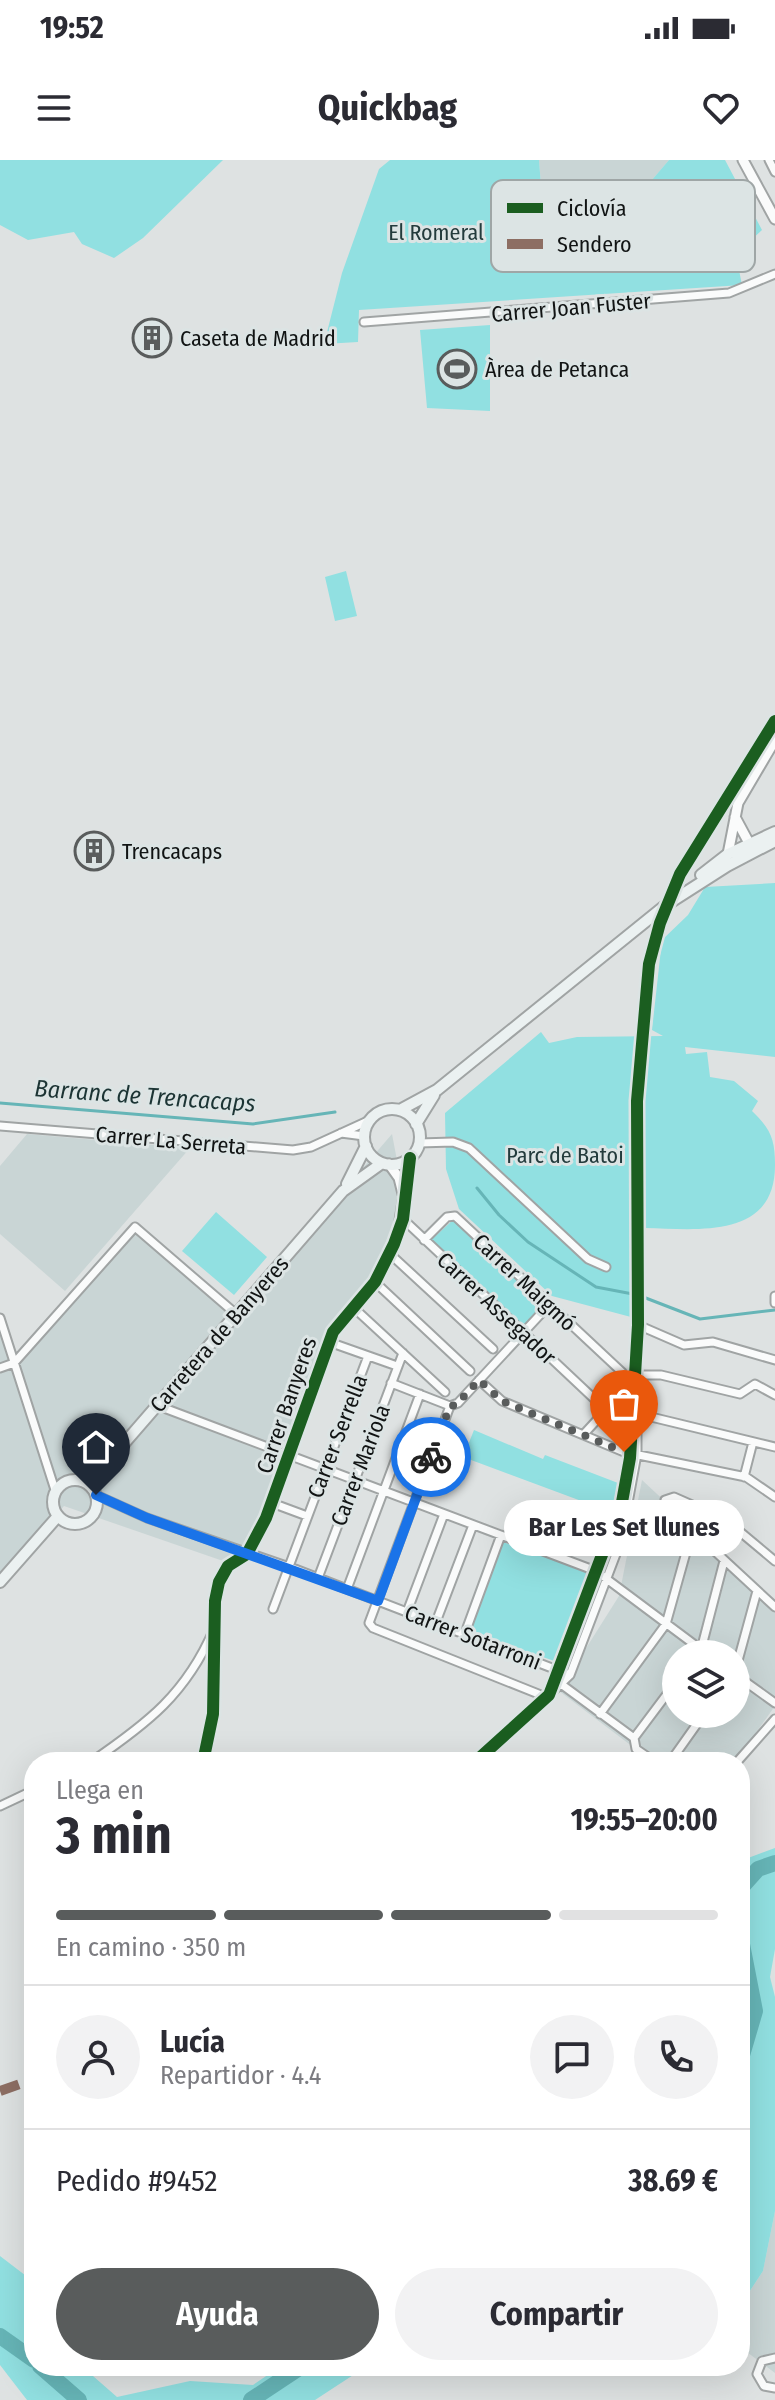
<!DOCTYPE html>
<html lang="es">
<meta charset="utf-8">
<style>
:root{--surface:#fff;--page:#f2f2f3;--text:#2b2b33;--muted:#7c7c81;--line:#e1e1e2;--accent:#595c5c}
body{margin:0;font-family:"Fira Sans Condensed",sans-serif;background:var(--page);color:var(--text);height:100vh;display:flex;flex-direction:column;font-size:30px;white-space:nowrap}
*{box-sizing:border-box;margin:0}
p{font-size:26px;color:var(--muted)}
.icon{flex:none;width:44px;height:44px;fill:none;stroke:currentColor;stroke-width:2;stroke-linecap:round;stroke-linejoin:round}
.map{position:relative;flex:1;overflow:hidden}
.side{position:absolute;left:24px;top:1592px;width:726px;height:624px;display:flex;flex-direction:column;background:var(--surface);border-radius:32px;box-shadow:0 8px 32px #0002}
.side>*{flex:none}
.controls{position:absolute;left:662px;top:1480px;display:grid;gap:16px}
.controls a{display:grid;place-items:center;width:88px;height:88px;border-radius:50%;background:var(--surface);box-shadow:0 8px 32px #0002;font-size:40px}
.pin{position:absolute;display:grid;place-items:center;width:68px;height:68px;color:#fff;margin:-82px -34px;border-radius:50% 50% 50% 0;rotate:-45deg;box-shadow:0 0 8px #0007}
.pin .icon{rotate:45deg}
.courier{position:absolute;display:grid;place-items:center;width:80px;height:80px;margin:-40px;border:6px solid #1a73e8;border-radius:50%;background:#fff;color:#222;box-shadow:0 2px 10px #0007}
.bubble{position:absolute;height:56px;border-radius:28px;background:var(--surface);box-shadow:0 8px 32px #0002;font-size:26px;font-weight:700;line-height:56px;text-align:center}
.head em{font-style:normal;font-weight:700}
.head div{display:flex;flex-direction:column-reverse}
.head{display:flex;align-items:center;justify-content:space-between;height:136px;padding:0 32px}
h1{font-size:52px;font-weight:700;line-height:60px}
.bar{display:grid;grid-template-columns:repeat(4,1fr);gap:12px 8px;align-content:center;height:96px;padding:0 32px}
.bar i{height:10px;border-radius:6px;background:var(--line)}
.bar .active{background:var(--accent)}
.bar p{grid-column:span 4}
.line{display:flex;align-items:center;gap:20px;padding:0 32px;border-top:2px solid var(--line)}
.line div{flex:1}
.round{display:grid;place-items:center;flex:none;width:84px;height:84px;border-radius:42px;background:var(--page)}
.button{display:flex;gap:16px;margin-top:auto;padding:16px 32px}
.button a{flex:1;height:92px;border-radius:48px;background:var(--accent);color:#fff;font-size:32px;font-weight:700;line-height:92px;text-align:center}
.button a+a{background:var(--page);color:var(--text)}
.status{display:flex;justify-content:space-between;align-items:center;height:56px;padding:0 40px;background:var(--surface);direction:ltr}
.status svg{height:22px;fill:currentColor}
header{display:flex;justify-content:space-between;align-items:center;height:104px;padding:0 32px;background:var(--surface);font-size:36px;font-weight:700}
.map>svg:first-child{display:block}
.built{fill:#c9d5d5;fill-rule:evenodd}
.green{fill:#91e0e1}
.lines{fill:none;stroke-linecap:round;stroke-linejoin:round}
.stream{stroke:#66b5b7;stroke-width:3}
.river{stroke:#66b5b7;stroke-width:16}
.pedestrian-tunnel{stroke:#bfc3c3;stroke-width:5;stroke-dasharray:5 2.5;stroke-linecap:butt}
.minor-tunnel{stroke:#bfc3c3;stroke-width:7;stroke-dasharray:7 3.5;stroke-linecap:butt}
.pedestrian-casing{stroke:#a0a4a4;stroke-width:9}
.minor-casing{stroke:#a0a4a4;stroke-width:11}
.tertiary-casing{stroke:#a0a4a4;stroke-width:13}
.secondary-casing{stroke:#a0a4a4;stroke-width:14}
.pedestrian{stroke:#fafbfb;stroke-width:5}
.minor{stroke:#fafbfb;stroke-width:7}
.tertiary{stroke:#fafbfb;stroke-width:9}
.secondary{stroke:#ebf1f1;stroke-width:10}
.quiet{stroke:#8d6e63;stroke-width:10;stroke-dasharray:20 10;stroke-linecap:butt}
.cycleway-casing{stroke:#dce4e4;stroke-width:17}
.cycleway{stroke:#1b5e20;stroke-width:12}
.done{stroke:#595c5c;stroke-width:8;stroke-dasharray:0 14.4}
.route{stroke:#1a73e8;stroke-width:10}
.labels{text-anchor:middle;stroke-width:6;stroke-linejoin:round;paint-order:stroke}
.park-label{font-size:22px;fill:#233b3c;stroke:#dce4e4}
.street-label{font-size:22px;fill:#111414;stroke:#dce4e4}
.poi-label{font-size:22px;fill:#111414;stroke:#dce4e4;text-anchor:start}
.water-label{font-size:24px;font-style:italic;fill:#1c3434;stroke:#dce4e4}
.key{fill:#dce4e4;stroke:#9fa6a6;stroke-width:2}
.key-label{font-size:22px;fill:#111414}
</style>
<div class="status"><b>19:52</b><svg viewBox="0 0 49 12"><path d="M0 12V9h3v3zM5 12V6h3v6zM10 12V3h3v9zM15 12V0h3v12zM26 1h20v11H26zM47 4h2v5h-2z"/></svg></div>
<header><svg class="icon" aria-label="menu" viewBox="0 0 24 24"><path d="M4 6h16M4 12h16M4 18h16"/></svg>Quickbag<svg class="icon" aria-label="heart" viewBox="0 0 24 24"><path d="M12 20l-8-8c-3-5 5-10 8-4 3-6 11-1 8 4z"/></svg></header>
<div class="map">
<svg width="775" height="2240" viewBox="0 0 775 2240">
<rect width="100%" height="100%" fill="#dee2e2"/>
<path class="built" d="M539,0h130l-88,104 -36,-27z
M27,974l163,14 -125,143 -65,-57v-68z
M392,974l14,74 -31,74 -38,45 -82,215 -29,20 -162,-56 -64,71v-260l14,45 121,-138 102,90z
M642,1320l133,124v102l-40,56h-82l-94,-71 60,-95zM676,1494h60v60h-60z
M775,2051v162l-35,-26v-41l23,-35z"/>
<path class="green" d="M0,0h223l-80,78 -29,20 -32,-14 -8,-12 -46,8 -28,-15z
M390,0h149l6,77 36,26 88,-103h56l37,70 -14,13 3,11 -2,10 -10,6 3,15 -383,25 -1,32 -34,2 18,-71 37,-104z
M490,165v86l-63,-3 -7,-78z
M346,411l11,45 -22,5 -10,-44z
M775,723v174l-90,-10 1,7 21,-2 3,25 24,4 24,20 -6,10c19,18 23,29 23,54 0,75 -77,64 -130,63l1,93 -94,-25 -93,-87 -13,-40 -1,-56 96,-81 8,11 28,-6 86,-1 -11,-6 10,-90 26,-25 17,-28z
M216,1052l51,45 -33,38 -52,-44z
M453,1060l90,85 -18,19h-4l-91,-83z
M474,1270l69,29 2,-4 73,28 -7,29 -156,-58 5,-12 8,3z
M503,1382l88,31 1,4 -32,86 -88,-31 -1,-6z
M775,1688v101l-5,28 5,20v214l-12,60 -23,35v-445z
M0,2096l34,26v84h52l-1,3 32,28 73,-16 63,4 28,-19h86l-52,34h-288l-27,-35z"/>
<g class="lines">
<path class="stream" d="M0,943l253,21 82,-12
M477,1028l22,27 29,27 68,45 42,8 62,24 75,-9"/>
<path class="river" d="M740,1729l18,-20 17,-6
M740,1774l15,77 -15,51
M0,2176l34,24
M40,2206l39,34
M251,2240l51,-34"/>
<path class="pedestrian-tunnel" d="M667,741l13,-27
M655,780l9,-29
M638,1103l-1,-162 4,-69"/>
<path class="minor-tunnel" d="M637,1207v50"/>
<g class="pedestrian-casing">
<path id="pedestrian" d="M680,714l95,-153
M641,872l14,-92
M638,1165v-62"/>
</g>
<g class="minor-casing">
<path id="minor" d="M769,0l6,12
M364,162l365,-29 46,-19
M0,966l293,24 18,-3 59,-27
M341,973l23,3
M419,983l34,-1 16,6 119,111 18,8
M403,1059l203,191 41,6 128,31
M424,1080l23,-23 8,-1 170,159h36l79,19 15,-10 20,11
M389,1093l104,96
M375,1122l95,89
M775,1136v7
M353,1147l92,85
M0,1158l56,175
M329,1182l68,24
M637,1207l1,-42 46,20 29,-3 62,18
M0,1208l14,-5 121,-136 101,87
M479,1220l23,21 122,51 122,25 29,20
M391,1223l59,23
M156,1245l440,166 111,83
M583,1275l23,-25
M744,1317l9,-35
M96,1335l51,23 148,51 275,106
M272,1343l35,13
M775,1401l-49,-41 -52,-23 -9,3 1,6 109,101
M318,1418l85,-225
M347,1429l73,-195
M273,1449l95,-253
M407,1452l37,-98
M436,1462l37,-97
M465,1473l36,-98
M697,1494l6,-12 21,-81
M736,1508l21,-77
M736,1515l39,28
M561,1524l73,54 2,11 19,13
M549,1535l21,-20 51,-134 16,-87v-35
M546,1537l-173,-69 -4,-5 81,-217 8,-3 91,-98
M600,1554l66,-90 26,-93
M634,1578l42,-56
M91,1602c57,-39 95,-68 123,-133
M203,1602l11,-56 3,-117 11,-23 19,-12
M670,1602l34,-48
M737,1602l38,-43
M0,1646l34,-16
M775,2198l-13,3 -5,13 7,12 11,2"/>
</g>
<g class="tertiary-casing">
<path id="tertiary" d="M743,0l32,59
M735,657l14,26
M728,694l10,-51 37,-63
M389,1004l10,14 4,16
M247,1394l25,-51 61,-171 42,-50 23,-49 12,-75"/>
</g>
<g class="secondary-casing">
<path id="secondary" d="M701,715l27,-21 47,-22
M364 977a28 28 0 1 1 56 0a28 28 0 1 1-56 0Z
M400,950l37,-20 229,-185 61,-39 48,-25
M416,964l18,-29
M347,1024l19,-38
M53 1342a22 22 0 1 1 44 0a22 22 0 1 1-44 0Z
M92,1328l3,-11 248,-286 39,-28
M0,1422l58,-66"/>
</g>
<use href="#pedestrian" class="pedestrian"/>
<use href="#minor" class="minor"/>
<use href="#tertiary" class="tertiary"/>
<use href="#secondary" class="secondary"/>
<path class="quiet" d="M0,1931l34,-12"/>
<g class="cycleway-casing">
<path id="cycleway" d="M203,1602l10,-48 2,-113 4,-19 9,-16 19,-12 19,-36 67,-186 42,-50 19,-38 9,-25 7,-61
M475,1602l74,-67 73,-193 8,-44 8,-133 -1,-224 12,-137 11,-41 20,-49 95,-153"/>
</g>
<use href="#cycleway" class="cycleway"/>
</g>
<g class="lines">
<path class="done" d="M431,1297l19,-51 6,-1 23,-25 23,21 122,51"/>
<path class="route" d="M96,1335l51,23 231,83 53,-144"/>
</g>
<defs>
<g id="building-ring" transform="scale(2)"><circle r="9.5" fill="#dce4e4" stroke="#595c5c" stroke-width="1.5"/><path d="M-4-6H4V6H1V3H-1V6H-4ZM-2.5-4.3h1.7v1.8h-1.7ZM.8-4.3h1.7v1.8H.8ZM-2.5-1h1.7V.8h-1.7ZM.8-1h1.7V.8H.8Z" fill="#595c5c"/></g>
<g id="stadium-ring" transform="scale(2)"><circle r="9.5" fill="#dce4e4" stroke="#595c5c" stroke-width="1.5"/><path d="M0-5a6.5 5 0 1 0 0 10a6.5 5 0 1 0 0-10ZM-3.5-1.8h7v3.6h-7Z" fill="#595c5c"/></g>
</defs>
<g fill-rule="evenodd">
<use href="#building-ring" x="152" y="178"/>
<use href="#stadium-ring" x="457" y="209"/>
<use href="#building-ring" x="94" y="691"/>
</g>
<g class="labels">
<g class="park-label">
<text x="436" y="80">El Romeral</text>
<text x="565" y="1003">Parc de Batoi</text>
</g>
<g class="street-label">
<text transform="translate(571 147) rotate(-5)" y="8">Carrer Joan Fuster</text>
<text transform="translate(171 980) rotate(5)" y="8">Carrer La Serreta</text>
<text transform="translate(525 1122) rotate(43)" y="8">Carrer Maigmó</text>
<text transform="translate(497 1148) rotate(43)" y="8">Carrer Assegador</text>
<text transform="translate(219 1174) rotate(-49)" y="8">Carretera de Banyeres</text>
<text transform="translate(286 1245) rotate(-71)" y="8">Carrer Banyeres</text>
<text transform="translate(337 1276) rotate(-69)" y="8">Carrer Serrella</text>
<text transform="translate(360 1305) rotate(-69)" y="8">Carrer Mariola</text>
<text transform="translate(473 1477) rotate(21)" y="8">Carrer Sotarroni</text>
</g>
<g class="poi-label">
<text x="180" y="186">Caseta de Madrid</text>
<text x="485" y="217">Àrea de Petanca</text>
<text x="122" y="699">Trencacaps</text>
</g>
<g class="water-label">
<text transform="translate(145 936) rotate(4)" y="8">Barranc de Trencacaps</text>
</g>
</g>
<rect x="491" y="20" width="264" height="92" rx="12" class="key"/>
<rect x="507" y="43" width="36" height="10" fill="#1b5e20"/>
<rect x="507" y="79" width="36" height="10" fill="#8d6e63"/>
<g class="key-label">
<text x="557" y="56">Ciclovía</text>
<text x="557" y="92">Sendero</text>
</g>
</svg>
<div class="controls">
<a><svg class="icon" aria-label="layers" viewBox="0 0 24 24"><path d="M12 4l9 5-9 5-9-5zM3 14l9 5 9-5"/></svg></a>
</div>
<div class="pin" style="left:624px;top:1292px;background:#ea580c"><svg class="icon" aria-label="bag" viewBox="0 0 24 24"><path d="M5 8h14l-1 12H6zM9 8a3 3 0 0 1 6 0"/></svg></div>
<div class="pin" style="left:96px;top:1335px;background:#1f2937"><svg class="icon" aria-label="home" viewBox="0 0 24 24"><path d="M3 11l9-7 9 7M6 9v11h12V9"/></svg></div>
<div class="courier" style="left:431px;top:1297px"><svg class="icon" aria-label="bike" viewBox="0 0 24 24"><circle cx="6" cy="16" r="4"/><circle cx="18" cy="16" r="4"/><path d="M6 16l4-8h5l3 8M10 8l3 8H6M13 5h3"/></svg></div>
<div class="bubble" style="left:504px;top:1340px;width:240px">Bar Les Set llunes</div>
<section class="side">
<div class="head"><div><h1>3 min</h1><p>Llega en</p></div><em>19:55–20:00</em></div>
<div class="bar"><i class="active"></i><i class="active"></i><i class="active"></i><i></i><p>En camino · 350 m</p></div>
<div class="line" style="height:144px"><a class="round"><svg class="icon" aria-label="person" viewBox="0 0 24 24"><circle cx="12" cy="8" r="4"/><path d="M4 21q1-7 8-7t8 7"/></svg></a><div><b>Lucía</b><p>Repartidor · 4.4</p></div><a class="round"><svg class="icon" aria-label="chat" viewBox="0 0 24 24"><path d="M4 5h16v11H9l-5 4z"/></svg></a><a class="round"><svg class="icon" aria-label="phone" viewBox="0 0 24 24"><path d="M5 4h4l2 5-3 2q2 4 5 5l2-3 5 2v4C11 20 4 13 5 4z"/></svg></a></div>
<div class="line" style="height:104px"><div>Pedido #9452</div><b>38.69 €</b></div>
<div class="button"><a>Ayuda</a><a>Compartir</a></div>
</section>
</div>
